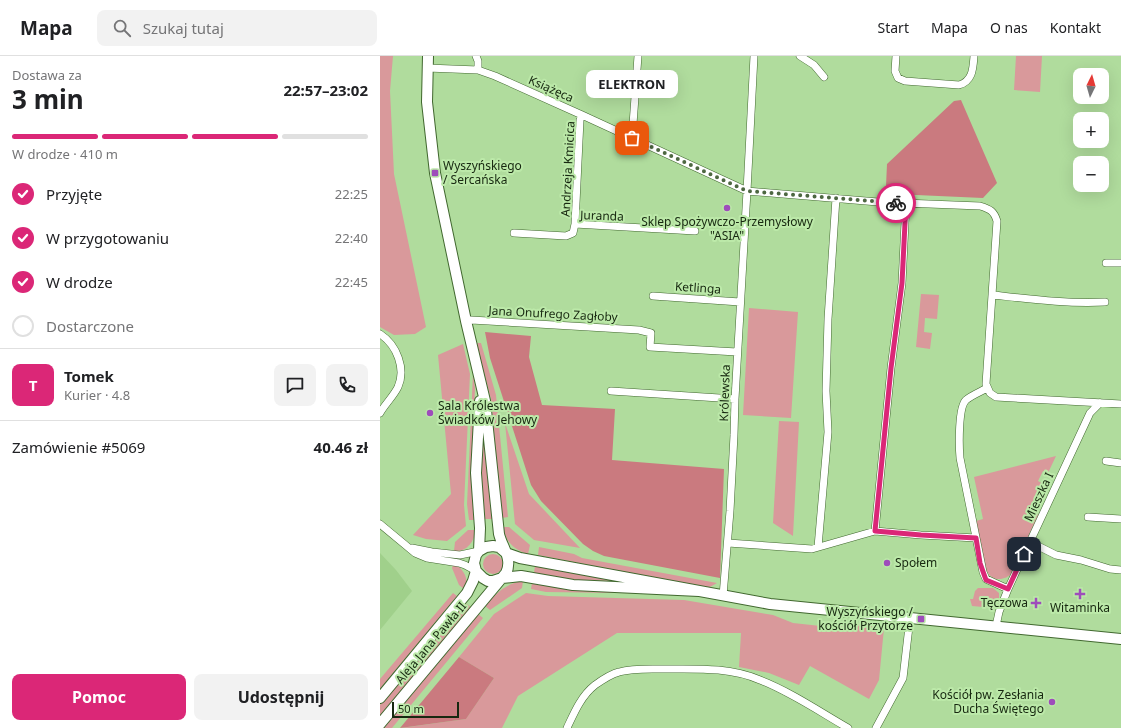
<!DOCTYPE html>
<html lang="pl">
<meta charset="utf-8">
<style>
:root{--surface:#fff;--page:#f2f2f2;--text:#202124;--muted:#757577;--line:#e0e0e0;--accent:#db2777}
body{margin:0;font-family:"Noto Sans",sans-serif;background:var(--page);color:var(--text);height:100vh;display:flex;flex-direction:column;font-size:15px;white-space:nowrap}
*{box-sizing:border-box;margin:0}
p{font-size:13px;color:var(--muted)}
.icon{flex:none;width:22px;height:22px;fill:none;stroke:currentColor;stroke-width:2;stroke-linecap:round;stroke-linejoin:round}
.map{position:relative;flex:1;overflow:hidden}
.drawer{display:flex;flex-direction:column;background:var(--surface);width:380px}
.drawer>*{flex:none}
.needle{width:26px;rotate:5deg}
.fabs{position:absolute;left:693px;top:12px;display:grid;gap:8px}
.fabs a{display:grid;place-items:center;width:36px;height:36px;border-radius:8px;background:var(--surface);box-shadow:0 4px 16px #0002;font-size:20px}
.scale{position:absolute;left:12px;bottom:10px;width:67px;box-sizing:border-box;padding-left:4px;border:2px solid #172810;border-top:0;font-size:11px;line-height:14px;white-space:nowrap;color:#172810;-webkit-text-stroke:3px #bce9a9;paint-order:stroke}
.pin{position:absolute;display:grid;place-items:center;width:34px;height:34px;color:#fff;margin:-17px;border-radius:8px;box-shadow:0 2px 6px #0006}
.courier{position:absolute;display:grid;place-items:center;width:40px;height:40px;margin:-20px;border:3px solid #db2777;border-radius:50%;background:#fff;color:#222;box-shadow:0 1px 5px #0007}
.bubble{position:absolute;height:28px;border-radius:8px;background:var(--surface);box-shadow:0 4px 16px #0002;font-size:13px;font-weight:700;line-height:28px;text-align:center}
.headline em{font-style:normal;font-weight:700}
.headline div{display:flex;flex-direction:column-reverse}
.headline{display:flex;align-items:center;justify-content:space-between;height:68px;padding:0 12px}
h1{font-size:26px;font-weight:700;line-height:30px}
.bar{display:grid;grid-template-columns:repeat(4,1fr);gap:6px 4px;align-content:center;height:48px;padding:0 12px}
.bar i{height:5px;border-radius:3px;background:var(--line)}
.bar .current{background:var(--accent)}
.bar p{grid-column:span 4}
.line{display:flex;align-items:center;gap:10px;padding:0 12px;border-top:1px solid var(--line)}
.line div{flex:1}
.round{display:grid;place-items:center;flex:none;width:42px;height:42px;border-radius:8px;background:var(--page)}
ol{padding:0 12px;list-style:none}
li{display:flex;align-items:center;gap:12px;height:44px}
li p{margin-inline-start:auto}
li .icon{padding:4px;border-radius:50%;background:var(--accent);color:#fff;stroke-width:4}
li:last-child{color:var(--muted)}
li i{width:22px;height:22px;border:2px solid var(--line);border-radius:50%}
.button{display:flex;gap:8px;margin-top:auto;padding:8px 12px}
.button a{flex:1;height:46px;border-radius:8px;background:var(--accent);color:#fff;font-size:16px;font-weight:700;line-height:46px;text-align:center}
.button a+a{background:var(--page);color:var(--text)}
header{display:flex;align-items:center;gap:24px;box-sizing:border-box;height:56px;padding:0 20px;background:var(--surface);border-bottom:1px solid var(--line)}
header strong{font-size:19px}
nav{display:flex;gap:22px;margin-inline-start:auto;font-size:14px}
.search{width:280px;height:36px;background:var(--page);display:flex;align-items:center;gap:10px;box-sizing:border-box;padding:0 14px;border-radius:8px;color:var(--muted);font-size:15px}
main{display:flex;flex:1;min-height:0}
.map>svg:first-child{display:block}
.built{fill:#a0d08b}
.green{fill:#d9999b}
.forest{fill:#ca7a7f}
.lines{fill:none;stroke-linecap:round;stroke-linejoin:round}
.street-casing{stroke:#41682f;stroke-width:8}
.secondary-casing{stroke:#41682f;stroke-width:12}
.street{stroke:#fff;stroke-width:7}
.secondary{stroke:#fff;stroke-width:10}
.done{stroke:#4d6741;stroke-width:4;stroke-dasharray:0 7.2}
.route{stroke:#db2777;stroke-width:5}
.poi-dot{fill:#9e4cbb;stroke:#bce9a9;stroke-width:1.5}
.labels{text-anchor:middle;stroke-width:4;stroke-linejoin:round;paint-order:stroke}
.street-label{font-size:12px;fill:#172810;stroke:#bce9a9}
.poi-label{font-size:12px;fill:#172810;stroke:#bce9a9;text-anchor:start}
</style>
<header>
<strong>Mapa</strong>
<div class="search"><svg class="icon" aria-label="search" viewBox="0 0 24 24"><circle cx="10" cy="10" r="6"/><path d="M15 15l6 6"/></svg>Szukaj tutaj</div>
<nav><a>Start</a><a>Mapa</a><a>O nas</a><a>Kontakt</a></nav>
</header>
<main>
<section class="drawer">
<div class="headline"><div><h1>3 min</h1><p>Dostawa za</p></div><em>22:57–23:02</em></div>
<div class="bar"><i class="current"></i><i class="current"></i><i class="current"></i><i></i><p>W drodze · 410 m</p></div>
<ol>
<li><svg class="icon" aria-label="check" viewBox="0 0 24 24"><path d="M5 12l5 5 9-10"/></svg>Przyjęte<p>22:25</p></li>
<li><svg class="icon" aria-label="check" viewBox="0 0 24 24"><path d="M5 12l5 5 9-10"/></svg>W przygotowaniu<p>22:40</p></li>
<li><svg class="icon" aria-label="check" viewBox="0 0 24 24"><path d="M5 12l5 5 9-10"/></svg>W drodze<p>22:45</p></li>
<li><i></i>Dostarczone</li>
</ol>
<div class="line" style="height:72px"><b class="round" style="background:var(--accent);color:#fff">T</b><div><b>Tomek</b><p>Kurier · 4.8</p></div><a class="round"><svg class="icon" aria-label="chat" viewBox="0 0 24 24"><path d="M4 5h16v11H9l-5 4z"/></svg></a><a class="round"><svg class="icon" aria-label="phone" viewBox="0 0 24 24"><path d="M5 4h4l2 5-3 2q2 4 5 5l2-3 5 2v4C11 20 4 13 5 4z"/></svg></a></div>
<div class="line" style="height:52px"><div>Zamówienie #5069</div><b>40.46 zł</b></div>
<div class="button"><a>Pomoc</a><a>Udostępnij</a></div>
</section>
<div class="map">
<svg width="741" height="672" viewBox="0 0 741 672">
<rect width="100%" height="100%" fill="#b0dc9d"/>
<path class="built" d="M0,497l16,17 16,21 -32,39z"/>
<path class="green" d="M0,0h13l-3,35 4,83 32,153 -11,7 -21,1 -14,-8z
M636,0h26l-2,36 -26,-2z
M541,238l18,1 -2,24 -12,-1 -1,14 8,1 -2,16 -14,-2z
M369,252l49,4 -7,106 -48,-3z
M96,287h5l15,52 12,122 -6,1 -11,-119z
M83,288l7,30 -6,131 2,21 -19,15 -21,-2 -13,-4 38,-41 -13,-139z
M93,318l2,14 -4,94 4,38h-6l-2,-16z
M399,365l20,1 -6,114 -20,-13z
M125,367l24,71 51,54 -46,-8 -19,-16z
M102,373l1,2 9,88h-7l-4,-42z
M676,400l-8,17 -5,-2 -5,10 7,4 -10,23 3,7 -26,58c-6,7 -18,9 -24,0 -4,-6 -10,-43 -12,-52l7,-2 -9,-42z
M123,471h6l21,18 -2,9c-14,-4 -23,-13 -25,-27z
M88,474h8c-2,12 -9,22 -22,21l1,-9z
M159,491l35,7 8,4 135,25 -9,5 -170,-33z
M103 508a10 10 0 1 1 20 0a10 10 0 1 1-20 0Z
M73,509h4c7,6 13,15 7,24l-5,-4 -7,-17z
M155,510l86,15 -50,-1 -37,-7z
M143,525l-1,7 -32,22 -5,-4c10,-12 21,-23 38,-25z
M152,527l41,7 113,4 -140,-2 -15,-3z
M598,532h15l6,5v6l-5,9 -22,-2 -2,-7h3l2,-8z
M73,537l4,3 -77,93v-10z
M146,537l22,3 136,4 89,15 20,8 37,4 15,-4 37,3 2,2 -5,52 -10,19 -59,-33 -11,19 -30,-12 -30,-6 2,-34h-124l-99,63 -16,32h-101l65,-9 28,-41 -35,-21 35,-43z
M85,547l6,4 -91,110v-12z
M98,558l5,4 -91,110h-8z"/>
<path class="forest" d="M581,44l36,83 -14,15 -89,-4 -8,-8 1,-22 67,-63z
M105,276l46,4 -2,21 13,48 73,4 -3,51 112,9 -4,109 -116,-22 -11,-5 -10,-7 -42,-43 -10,-16 -41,-127z
M79,601l35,21 -28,41 -66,9z"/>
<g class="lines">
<g class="street-casing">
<path id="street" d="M96,0l2,5v9
M420,0l14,9 10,12
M516,0l-1,15 3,7 7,3 54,4c14,-4 14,-17 15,-29
M47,12l51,2 17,6 87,39 165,76 131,11 102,4c10,3 14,5 17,15l-11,163 4,9 6,4 125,7
M252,82l6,-82
M195,168l120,7
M134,177l52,3 7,-3 2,-9 5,-104 2,-5
M726,207h15
M613,239c37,4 75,9 112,7
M273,240l87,6
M86,265l5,-1 168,10 12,3 -1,14 87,5
M0,278c17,11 26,35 18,53 -5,10 -13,17 -18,26
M607,332c-5,3 -17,8 -21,12 -8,7 -7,47 -6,58l23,114 3,7 22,10
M231,335l124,8
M726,405l15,2
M708,461l33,2
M0,468l35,29 12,5 32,5 6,2 11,6
M495,475l16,-163 11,-85 4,-80
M650,486l26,13 25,5 29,9 11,1
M348,487l84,6 63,-18 46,4 55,3
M438,491l10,-115 -2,-41 2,-72 8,-121
M32,492l20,4 28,3 19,-4
M343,540l7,-85 4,-76 1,-36 12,-208 7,-135
M616,570l3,-14 9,-23 82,-176 10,-10
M187,672c7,-15 14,-32 28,-43 7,-5 16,-11 24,-13 14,-4 30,-3 45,-3 33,0 65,-2 96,11 31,12 60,32 88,48
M496,672l27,-50 7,-60"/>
</g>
<g class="secondary-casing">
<path id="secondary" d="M99,495l1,-23 -4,-55 4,-72
M319,535l-126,-6 -52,-9 -19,2 -9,3h-5l-5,-3 -7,-7 -2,-8 2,-8 3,-4 7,-4 7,-1 6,1 7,6 14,5 250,46 351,35
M0,642l87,-105 6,-12 3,-10
M0,668l126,-151c7,-14 -4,-26 -7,-39l-14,-133 -19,-80 -31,-148 -8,-71 1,-46"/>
</g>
<use href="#street" class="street"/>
<use href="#secondary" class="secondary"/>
</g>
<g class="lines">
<path class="done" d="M252,82l115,53 149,12"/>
<path class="route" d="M516,147h10l-4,80 -11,85 -16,163 46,4 55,3 4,25 6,17 22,9 16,-35"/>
</g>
<g class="poi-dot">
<rect x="51" y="113" width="8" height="8" rx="2"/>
<circle cx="347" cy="152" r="4"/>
<circle cx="50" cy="357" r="4"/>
<circle cx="507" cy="507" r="4"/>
<path d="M698 532h4v4h4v4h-4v4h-4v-4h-4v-4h4z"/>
<path d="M654 541h4v4h4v4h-4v4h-4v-4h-4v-4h4z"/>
<rect x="537" y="559" width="8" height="8" rx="2"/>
<circle cx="672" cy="646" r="4"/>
</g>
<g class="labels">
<g class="street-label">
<text transform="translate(171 33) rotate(24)" y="4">Książęca</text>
<text transform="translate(188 113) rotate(-87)" y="4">Andrzeja Kmicica</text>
<text transform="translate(222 160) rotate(2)" y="4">Juranda</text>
<text transform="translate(318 232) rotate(4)" y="4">Ketlinga</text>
<text transform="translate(173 258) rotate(3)" y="4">Jana Onufrego Zagłoby</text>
<text transform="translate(345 337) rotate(-88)" y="4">Królewska</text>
<text transform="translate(659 441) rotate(-65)" y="4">Mieszka I</text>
<text transform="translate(51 587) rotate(-50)" y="4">Aleja Jana Pawła II</text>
</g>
<g class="poi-label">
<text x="63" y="114">Wyszyńskiego<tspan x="63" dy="14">/ Sercańska</tspan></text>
<text x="347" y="170" text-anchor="middle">Sklep Spożywczo-Przemysłowy<tspan x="347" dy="14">"ASIA"</tspan></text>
<text x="58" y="354">Sala Królestwa<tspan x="58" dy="14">Świadków Jehowy</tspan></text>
<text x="515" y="511">Społem</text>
<text x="648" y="551" text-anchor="end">Tęczowa</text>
<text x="700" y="556" text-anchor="middle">Witaminka</text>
<text x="533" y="560" text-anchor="end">Wyszyńskiego /<tspan x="533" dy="14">kościół Przytorze</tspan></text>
<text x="664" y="643" text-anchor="end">Kościół pw. Zesłania<tspan x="664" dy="14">Ducha Świętego</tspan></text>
</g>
</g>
</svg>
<div class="fabs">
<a><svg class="needle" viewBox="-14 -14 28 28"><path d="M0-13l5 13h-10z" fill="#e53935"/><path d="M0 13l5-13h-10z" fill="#757577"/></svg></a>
<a>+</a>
<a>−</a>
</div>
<div class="scale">50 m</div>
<div class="pin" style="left:252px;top:82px;background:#ea580c"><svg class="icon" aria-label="bag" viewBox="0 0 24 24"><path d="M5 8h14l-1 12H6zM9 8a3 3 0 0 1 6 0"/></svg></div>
<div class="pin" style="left:644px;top:498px;background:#1f2937"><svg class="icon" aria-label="home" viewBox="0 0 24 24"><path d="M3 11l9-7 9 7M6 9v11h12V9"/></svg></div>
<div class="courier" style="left:516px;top:147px"><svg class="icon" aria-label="bike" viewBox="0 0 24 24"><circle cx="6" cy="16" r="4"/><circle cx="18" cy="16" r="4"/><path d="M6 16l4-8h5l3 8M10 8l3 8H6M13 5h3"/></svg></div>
<div class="bubble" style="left:206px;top:14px;width:92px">ELEKTRON</div>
</div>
</main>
